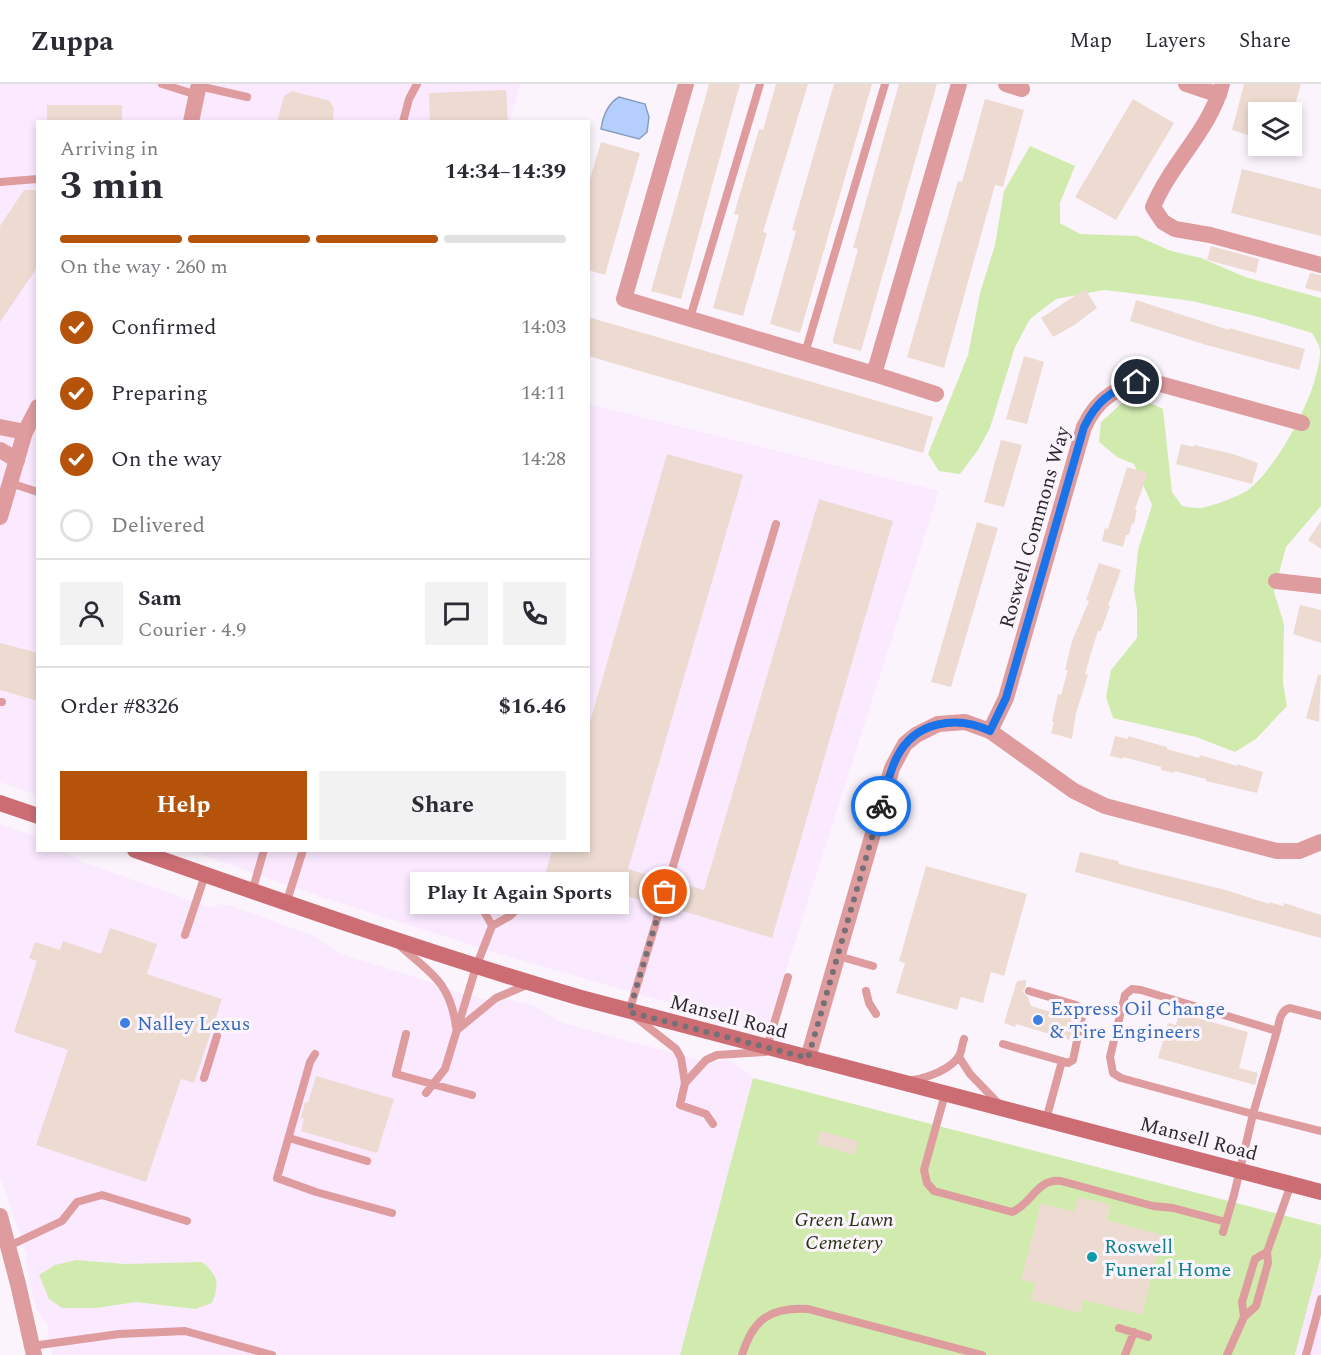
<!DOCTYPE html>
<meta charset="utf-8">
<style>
:root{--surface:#fff;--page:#f2f2f3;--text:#2b2b33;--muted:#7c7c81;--line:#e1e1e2;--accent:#b45309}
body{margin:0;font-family:Spectral,serif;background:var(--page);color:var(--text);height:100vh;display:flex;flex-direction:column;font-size:22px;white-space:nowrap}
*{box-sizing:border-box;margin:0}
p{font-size:20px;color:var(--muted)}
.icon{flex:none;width:33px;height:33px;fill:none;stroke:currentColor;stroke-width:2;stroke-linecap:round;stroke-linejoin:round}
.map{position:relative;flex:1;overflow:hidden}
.sheet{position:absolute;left:36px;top:36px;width:554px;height:732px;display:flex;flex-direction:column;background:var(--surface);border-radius:0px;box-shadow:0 3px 9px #0003}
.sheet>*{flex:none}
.buttons{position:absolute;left:1248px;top:18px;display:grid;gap:12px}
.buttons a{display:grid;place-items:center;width:54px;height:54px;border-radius:0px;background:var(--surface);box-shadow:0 3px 9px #0003;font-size:30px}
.pin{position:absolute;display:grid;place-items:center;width:51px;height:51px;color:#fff;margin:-26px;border:3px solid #fff;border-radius:50%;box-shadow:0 2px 6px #0007}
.courier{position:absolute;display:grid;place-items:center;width:60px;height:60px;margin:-30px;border:4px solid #1a73e8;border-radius:50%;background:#fff;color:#222;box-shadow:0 2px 8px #0007}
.bubble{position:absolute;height:42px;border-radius:0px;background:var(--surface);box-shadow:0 3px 9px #0003;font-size:20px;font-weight:700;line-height:42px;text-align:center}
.overview em{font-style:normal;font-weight:700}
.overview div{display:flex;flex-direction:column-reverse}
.overview{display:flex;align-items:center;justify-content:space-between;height:102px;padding:0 24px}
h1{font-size:39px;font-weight:700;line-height:45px}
.bar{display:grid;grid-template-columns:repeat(4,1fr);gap:9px 6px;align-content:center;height:72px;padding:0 24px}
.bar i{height:8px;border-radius:4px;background:var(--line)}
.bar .selected{background:var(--accent)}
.bar p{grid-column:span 4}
.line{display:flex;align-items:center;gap:15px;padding:0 24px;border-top:2px solid var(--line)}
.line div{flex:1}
.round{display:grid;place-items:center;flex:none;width:63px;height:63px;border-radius:0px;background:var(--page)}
ol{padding:0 24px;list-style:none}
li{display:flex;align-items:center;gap:18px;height:66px}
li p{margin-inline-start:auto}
li .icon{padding:6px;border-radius:50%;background:var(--accent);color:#fff;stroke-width:4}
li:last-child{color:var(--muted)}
li i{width:33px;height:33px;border:3px solid var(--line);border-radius:50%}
.primary-button{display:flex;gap:12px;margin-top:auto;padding:12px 24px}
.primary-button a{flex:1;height:69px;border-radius:0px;background:var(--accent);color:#fff;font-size:24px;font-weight:700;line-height:69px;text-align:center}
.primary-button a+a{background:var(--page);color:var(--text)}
header{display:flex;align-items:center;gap:36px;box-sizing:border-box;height:84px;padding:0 30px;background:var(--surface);border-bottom:2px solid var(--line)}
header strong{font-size:28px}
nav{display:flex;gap:33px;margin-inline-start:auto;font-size:21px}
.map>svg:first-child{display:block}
.built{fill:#fae9ff}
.green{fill:#d1ebaf}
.water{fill:#b4cffd;stroke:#8b9dbf;stroke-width:1.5}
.building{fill:#eddbd1}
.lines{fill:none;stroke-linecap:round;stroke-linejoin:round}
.service{stroke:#de9c9f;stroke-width:8}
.minor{stroke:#de9c9f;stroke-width:16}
.tertiary{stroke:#de9c9f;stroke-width:16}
.secondary{stroke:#cc6d74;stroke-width:16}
.done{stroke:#756f76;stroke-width:6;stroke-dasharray:0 10.8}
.route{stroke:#1a73e8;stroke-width:8}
.shop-dot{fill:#3f7fe0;stroke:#fcf4fd;stroke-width:2}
.culture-dot{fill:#0f9aa8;stroke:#fcf4fd;stroke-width:2}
.labels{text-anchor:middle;stroke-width:6;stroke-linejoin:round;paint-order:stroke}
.street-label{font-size:20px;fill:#2c272d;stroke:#fcf4fd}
.shop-label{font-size:20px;fill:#366cbe;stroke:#fcf4fd;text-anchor:start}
.park-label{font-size:20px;font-style:italic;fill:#24320e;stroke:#fcf4fd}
.culture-label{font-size:20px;fill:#0d838f;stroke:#fcf4fd;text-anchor:start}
</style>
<header>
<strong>Zuppa</strong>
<nav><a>Map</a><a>Layers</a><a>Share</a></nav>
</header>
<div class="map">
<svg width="1321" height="1271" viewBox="0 0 1321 1271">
<rect width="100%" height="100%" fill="#fcf4fd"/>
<path class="built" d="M0,0h520l-10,37 -472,1 -1,673 -37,-13z
M588,320l351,87 -170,532 -7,3 -103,-26 -153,-44 -191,-61 -123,-44 396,-1z
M0,740l37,13 1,13 26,1 16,10 132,47 8,-4 9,1 85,31 30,19 87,27 6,5 59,15 13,-3 25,7 29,17 146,40 21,-4 23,19 -73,277h-628l-5,-32 -10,-13 -4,-12 -7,-34 1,-9 -27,-78z
M1321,1172v99h-26z"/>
<path class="green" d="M1030,62l45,20 -15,37v20l20,11 57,2 34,15 30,7 44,19 76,21v208l-35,41 -12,45 10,32 -1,59 4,23 -31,33 -21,13 -39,-15 -83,-19 -7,-21 5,-27 26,-32v-28l-3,-20 4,-40 14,-45 -18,-41 -17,-7 -18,-15 2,-20 22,-20 23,-1 17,8 9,83 10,14c6,1 13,2 18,2 11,-1 39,-12 48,-18 30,-22 73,-103 72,-140 -1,-6 -5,-12 -8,-17l-53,-16 -67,-16 -54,-7 -34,-4 -48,9 -26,20 -15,28 -25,81 -12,22 -18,24 -21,-3 -11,-17 40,-99 12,-62 15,-48 9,-54z
M753,994l568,147v31l-26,99h-615z
M76,1176l49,4 77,-2c16,13 18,22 10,41l-17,6 -59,-7 -40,6h-34l-13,-9 -10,-24 16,-10z"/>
<path class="water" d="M619,13l26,7 4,13 -2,15 -8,7 -38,-10c2,-13 6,-25 18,-32z"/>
<path class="building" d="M709,0h31l-59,215 -30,-8z
M776,0h32l-45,148 4,1 -24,83 -30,-8 26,-93 -5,-1 25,-85 4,1z
M834,0h38l-72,249 -30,-9 26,-93 -4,-1z
M899,0h38l-76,267 -28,-8v-4l25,-90 -5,-1z
M1244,0h57l-8,28h-35v26l-26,-8z
M506,6l2,32h-78l-1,-29z
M292,7l38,10 4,8 -1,13h-56l7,-26z
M985,15l39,11 -21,77 -8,-2 -51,183 -37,-11 51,-176 4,1z
M1133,15l41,24 -58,97 -41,-23z
M47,21h75v17h-75z
M601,58l39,11 -35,122 -17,-5v-84z
M1242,85l79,20v47l-90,-23z
M24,106h14v76l-38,56v-96z
M1211,162l48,13 -3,14 -49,-13z
M1310,189l11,2v17l-16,-4z
M1085,205l12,19 -21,16 -23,13 -12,-19z
M1136,216l93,30v-2l76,21 -6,21 -96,-26 -73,-23z
M588,233l345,100 -10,36 -335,-97z
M1024,272l20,6 -17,62 -21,-5z
M1001,356l21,5 -18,62 -20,-5z
M1181,360l13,3v-2l39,9 25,9 -6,21 -76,-20z
M667,370l76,21 -115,394 26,8 -7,25 -101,-30 6,-22h36v-121z
M1127,383l21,6 -13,36 2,1 -3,14 -2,-1 -3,12h-3l-3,12 -21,-6 3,-13 3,1z
M819,415l74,22 -121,417 -99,-30 8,-25 23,7z
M1321,437v28l-13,-9z
M977,438l21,6 -47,159 -20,-5z
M1099,479l22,7 -13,36h2l-9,25h-3l-4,12 -9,31 3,1 -12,38 -4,26 -21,-6 3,-11 -2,-1 6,-27 3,1 7,-25h-3l7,-29 17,-40 -3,-1z
M1300,521l21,5v33l-28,-9z
M0,559l38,10v48l-38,-11z
M1318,591h3l-2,47 -13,-4z
M1115,652l13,3v-3l39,11v2l32,9 1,-3 37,11v-2l26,8 -6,21 -51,-12v-2l-32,-8v2l-13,-3v-3l-38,-10v2l-13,-3z
M1080,768l38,9 1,3 107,26 43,14v-2l14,4 1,-3 37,12v23l-246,-66z
M926,782l101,28 -23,82 -13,-4 -8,31 -22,-6 -4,13 -61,-17 9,-30 -6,-2z
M110,844l47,16 -10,30 75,25 -28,84 -13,-4 -35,103 -110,-37 32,-95 -54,-18 23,-71 -8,-3 6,-16 25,8 3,-9 38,13z
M1026,896v5l-3,7 5,5 3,9 44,13 -5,21 -54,-16 -1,3 -11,-4 13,-42z
M1179,929l69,19 -9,36 19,5 -3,12 -97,-27 10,-35 8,2z
M316,992l78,23 -17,54 -76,-22 3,-12 -3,-1 4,-16 3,1z
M820,1047l38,10 -3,14 -39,-11z
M1078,1113l33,8 -4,15 55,15 -20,80 -59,-15 -3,13 -50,-13 5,-17 -14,-3 20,-77 33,9z"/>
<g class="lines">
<path class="service" d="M162,0l35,11
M199,2l48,11
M403,38l6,-23 8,-15
M0,98l38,-3
M690,234l70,-234
M805,269l80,-269
M10,399l28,9
M0,618h2
M252,808l12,-42
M474,808l18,34
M286,820l17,-54
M185,851l20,-60
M399,861c31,28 51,36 57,82
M838,872l35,10
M866,907l3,12 7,11
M1029,907l47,14 6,3 1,4 -10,48 -5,3 -6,-2 -16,59
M457,946l39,-32 33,-14
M1277,947c2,-8 3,-21 13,-23l31,8
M406,950l-10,40 76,21
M1003,960l59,17
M767,963l21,-70
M765,968l-48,3 -11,5 -21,23 -4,-25 -5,-9 -47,-37 147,-488
M315,970l-5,8 -33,116 39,14 76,21
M959,973l11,17 29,30
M204,994l13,-42
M912,996c15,-2 41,-11 48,-26 2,-4 2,-10 4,-15
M685,999l-5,22 26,9 7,10
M426,1009l19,-24 31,-102 16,-41 18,-10 14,-14
M945,1010l-21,76 3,13 7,8 78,21c20,-8 25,-34 49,-31l92,25 20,2 53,14
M289,1054l78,23
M1223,1148l11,-37 19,-81 -132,-36 -8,-5 -3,-16 15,-62 7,-6 9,1 136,41 -24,83 68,17
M9,1162l53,-25 15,-19 25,-7 85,26
M1244,1233l-2,-15 13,-43 12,-7
M1119,1244l29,9
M32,1262l87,-12 66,-3 87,24
M742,1271c11,-36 28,-48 66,-46l174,46
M1125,1271l9,-23
M1227,1271l17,-38 12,-11 12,-43 -1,-11 24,-68
M1306,1271l15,-56"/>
<path class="minor" d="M686,0l-62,215 250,75 85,-290
M1006,0l16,5
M1186,0l33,11
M1222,0c-12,46 -51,79 -69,123l10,15 12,7 35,6 111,30
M874,290l62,20
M0,343l25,5
M0,366l17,10
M1276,497l45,5
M990,647l16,-33 78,-271c14,-30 36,-44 69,-45l149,41
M808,974l84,-290 13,-24 11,-9 22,-11 27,-2 25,9 84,60 31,15 172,45h22l22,-9"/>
<path class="tertiary" d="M191,38l8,-38
M0,433l25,-85 13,-25
M0,1132l18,68 16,71"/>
<path class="secondary" d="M0,719l38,13
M135,766c148,52 296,104 446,148l740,194"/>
</g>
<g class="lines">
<path class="done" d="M665,808l-36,120 179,46 73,-252"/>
<path class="route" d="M881,722c5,-16 8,-34 16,-49 18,-36 60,-42 93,-26l16,-33 78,-271c12,-25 27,-37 53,-45"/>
</g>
<g class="shop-dot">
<circle cx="1038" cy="936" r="6"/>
<circle cx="125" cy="939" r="6"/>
</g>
<circle class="culture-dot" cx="1092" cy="1173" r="6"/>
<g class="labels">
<g class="street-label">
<text transform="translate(1034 443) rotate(-74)" y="7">Roswell Commons Way</text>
<text transform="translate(729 932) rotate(15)" y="7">Mansell Road</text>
<text transform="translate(1199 1054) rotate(15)" y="7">Mansell Road</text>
</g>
<g class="shop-label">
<text x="1050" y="931">Express Oil Change<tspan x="1050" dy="23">&amp; Tire Engineers</tspan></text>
<text x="137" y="946">Nalley Lexus</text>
</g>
<g class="park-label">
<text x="844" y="1142">Green Lawn<tspan x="844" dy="23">Cemetery</tspan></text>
</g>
<g class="culture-label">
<text x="1104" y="1169">Roswell<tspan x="1104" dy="23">Funeral Home</tspan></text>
</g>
</g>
</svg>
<div class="buttons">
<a><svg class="icon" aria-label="layers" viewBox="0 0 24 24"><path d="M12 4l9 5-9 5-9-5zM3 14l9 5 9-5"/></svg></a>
</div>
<div class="pin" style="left:665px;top:808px;background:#ea580c"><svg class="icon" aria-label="bag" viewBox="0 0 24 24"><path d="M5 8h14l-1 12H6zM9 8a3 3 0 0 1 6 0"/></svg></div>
<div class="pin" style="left:1137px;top:298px;background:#1f2937"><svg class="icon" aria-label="home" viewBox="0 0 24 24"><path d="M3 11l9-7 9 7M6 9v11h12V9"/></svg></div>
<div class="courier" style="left:881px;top:722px"><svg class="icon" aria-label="bike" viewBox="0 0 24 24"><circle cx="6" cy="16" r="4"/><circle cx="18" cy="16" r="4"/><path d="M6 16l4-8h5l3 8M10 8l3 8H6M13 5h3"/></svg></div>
<div class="bubble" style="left:410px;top:788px;width:219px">Play It Again Sports</div>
<section class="sheet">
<div class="overview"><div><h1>3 min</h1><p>Arriving in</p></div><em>14:34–14:39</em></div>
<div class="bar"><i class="selected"></i><i class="selected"></i><i class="selected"></i><i></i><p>On the way · 260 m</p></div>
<ol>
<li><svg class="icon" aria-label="check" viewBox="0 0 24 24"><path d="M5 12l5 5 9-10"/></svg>Confirmed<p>14:03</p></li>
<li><svg class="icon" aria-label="check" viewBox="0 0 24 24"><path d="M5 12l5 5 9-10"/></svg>Preparing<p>14:11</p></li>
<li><svg class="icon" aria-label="check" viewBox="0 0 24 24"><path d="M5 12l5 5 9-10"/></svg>On the way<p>14:28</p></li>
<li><i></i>Delivered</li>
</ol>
<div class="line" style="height:108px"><a class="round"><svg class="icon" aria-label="person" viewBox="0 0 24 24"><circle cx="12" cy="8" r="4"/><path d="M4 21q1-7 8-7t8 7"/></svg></a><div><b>Sam</b><p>Courier · 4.9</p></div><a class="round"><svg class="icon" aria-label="chat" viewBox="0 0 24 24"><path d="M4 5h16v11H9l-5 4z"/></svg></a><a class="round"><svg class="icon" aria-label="phone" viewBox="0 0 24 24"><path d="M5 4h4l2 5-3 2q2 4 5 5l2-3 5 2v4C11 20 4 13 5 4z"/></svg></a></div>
<div class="line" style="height:78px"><div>Order #8326</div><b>$16.46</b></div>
<div class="primary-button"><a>Help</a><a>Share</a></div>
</section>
</div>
